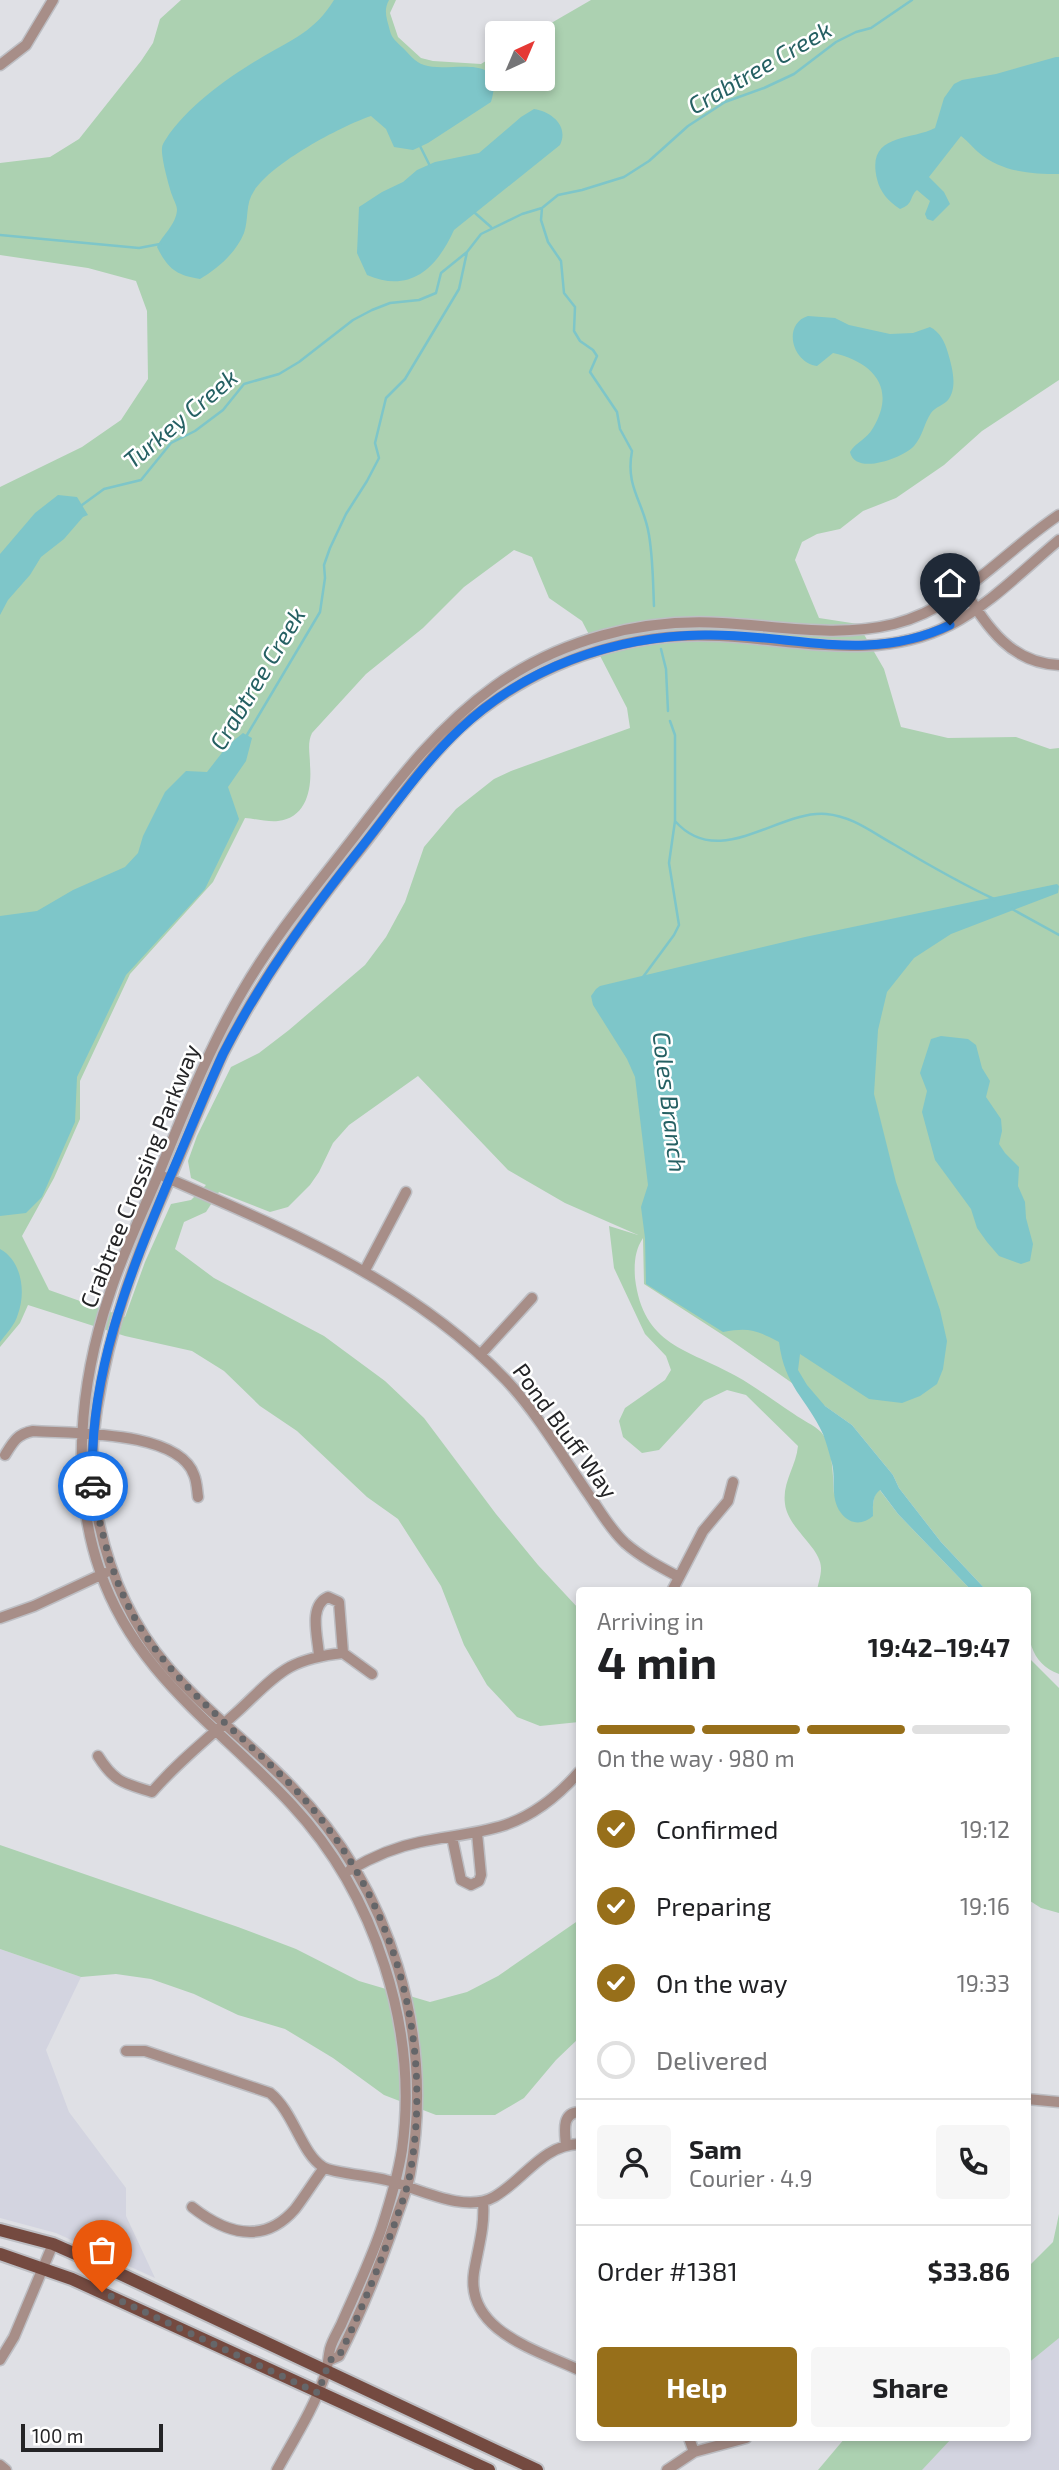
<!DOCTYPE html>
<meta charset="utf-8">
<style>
:root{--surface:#fff;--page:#f6f6f6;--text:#202124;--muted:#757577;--line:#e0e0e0;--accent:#976f1a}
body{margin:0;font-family:"Exo 2",sans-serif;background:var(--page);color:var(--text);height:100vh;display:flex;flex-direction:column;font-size:26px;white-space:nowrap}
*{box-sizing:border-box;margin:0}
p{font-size:23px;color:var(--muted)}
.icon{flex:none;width:38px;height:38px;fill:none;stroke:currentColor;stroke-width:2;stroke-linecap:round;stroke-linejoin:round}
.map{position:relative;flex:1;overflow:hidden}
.side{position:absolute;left:576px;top:1587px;width:455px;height:854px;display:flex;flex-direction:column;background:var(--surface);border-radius:7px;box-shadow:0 4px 10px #0003}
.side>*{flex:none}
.needle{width:46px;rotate:44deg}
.controls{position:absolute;left:485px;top:21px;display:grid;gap:14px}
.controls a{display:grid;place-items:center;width:70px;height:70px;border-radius:7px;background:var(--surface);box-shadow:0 4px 10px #0003;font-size:35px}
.scale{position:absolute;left:21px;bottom:18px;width:142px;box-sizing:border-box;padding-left:7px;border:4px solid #242426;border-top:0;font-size:19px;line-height:24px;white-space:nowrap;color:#242426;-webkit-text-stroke:5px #fff;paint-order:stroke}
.pin{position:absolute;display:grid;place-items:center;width:60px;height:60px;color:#fff;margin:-72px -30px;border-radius:50% 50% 50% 0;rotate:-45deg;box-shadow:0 0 7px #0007}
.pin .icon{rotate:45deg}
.courier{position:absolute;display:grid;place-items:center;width:70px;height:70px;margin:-35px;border:5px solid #1a73e8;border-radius:50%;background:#fff;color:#222;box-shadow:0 2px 9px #0007}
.headline em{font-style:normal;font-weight:700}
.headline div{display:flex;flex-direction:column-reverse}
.headline{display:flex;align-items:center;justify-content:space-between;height:119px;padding:0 21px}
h1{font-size:46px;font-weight:700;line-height:52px}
.bar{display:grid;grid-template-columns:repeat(4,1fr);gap:10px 7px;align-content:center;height:84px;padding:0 21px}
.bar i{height:9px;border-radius:5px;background:var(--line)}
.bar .on{background:var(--accent)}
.bar p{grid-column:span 4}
.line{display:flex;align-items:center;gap:18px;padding:0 21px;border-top:2px solid var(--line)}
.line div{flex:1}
.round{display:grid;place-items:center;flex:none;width:74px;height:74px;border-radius:7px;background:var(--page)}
ol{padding:0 21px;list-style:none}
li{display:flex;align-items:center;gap:21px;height:77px}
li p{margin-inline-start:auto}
li .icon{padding:7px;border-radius:50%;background:var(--accent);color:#fff;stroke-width:4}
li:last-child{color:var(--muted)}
li i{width:38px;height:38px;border:4px solid var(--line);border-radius:50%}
.action{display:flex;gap:14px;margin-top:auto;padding:14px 21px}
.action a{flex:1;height:80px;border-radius:7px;background:var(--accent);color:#fff;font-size:28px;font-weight:700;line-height:80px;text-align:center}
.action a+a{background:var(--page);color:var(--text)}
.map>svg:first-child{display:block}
.built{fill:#d3d4e0}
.green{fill:#acd1b1;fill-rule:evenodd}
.water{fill:#7ec6c9}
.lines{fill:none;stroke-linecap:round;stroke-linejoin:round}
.stream{stroke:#7ec6c9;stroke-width:2.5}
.minor-casing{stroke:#bdbec3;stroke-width:13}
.major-casing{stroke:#bdbec3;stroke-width:16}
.minor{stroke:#a78e88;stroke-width:10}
.major{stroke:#744a40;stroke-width:12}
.done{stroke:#656669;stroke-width:7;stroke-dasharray:0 12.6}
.route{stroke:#1a73e8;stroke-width:9}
.labels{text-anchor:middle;stroke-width:5;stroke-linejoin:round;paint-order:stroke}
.street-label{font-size:23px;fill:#242426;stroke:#fff}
.water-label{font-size:24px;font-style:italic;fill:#256063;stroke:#fff}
</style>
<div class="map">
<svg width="1059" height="2470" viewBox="0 0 1059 2470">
<rect width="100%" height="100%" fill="#dfe0e5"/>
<path class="built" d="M0,1949l81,28 -35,73 23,62 57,76v28l29,62 -99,-45 -56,-15z
M1059,2256v214h-223l34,-32h157v-152z"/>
<path class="green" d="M181,0h215l-6,13 8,24 23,21 12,3 48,3 16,-10v25h45v-46h-8l57,-33h468v380l-77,51 -38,34 -48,33 -33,13 -23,18 -23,5 -15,8 -7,18 24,58 39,6 26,45 17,58 47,11 68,-1 34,12 9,-1v926c-36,-13 -32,-52 -32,-83h-40l-46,-49 -42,-54 -6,-13 -41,-50 -123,-86 -85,-55 -1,-46c-8,12 -9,25 -8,40 8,68 53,71 101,98 20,11 39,26 58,38 8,6 20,11 27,18 12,13 12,45 13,62l39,22c0,-10 -1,-20 6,-27l19,25 74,77h-155c1,-7 4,-15 4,-22 1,-21 -33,-40 -36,-65 -3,-22 11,-37 13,-58l-52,-51 -19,-5 -23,11 -45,49 -17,3 -19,-16 -4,-16 6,-13 40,-28 6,-10 -5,-14 -21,-22 -31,-66 -5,-42 29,9 -73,-32 -57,-33 -90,-94 -69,49 -16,18 -14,29 -9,13 -22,22 -18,5 -51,-20 -13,20 -22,10 -9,27 39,29 110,58 61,45 39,37 72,96 42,51 41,44v113l-39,4 -23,-9 -30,-32 -23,-40 -23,-59 -43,-67 -31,-22 -70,-66 -37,-25 -36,-35 -32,-20 -67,-15 -97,-31 -8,18 -20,24v-860l82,-40 39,-27 27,-41 -1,-68 -11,-30 -48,-13 -88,-13v-92l50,-6 29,-18 62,-78 12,-18 7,-24zM514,550l18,7 17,41 33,23 45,87 3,20 -119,43 -17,8 -38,30 -32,38 -19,55 -19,35 -21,28 -76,65 -30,23 -28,14 -34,69 -9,25 3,17 15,7 -15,15 -20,4 -26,58 -20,55 -76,-27 -27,-54 32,-58 26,-59v-38l50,-107 83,-92 32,-64c11,1 23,4 33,3 29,-3 34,-33 32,-56 0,-11 -3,-22 2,-32l54,-59 57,-46 41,-41z
M1027,1656l32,32v225l-18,-5 -14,-9z
M0,1845l238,82 58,22 63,32 71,21 37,-10 31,-16 81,-56v118l-23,22 -32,38 -29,17h-59l-52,-20 -51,-37 -48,-29 -47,-14 -44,-21 -43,-15 -35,-5 -35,3 -81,-28z
M1059,2214v124l-32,26v-96l26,-26z
M845,2438h107l-30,32h-104z"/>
<path class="water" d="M334,0h55c-6,11 -2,19 1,31 2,8 7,11 13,17 6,6 12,14 21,17 25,9 83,-16 67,37l-63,41 -15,7 -19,-3 -8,-18 -15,-13c-32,11 -99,47 -117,75 -9,13 -5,28 -10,42 -8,20 -27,36 -44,46 -24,-4 -32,-10 -43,-32 6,-13 19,-22 20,-37 0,-5 -3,-9 -5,-15 -3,-9 -11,-37 -10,-47 0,-3 2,-6 4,-9 21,-33 65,-64 98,-83 29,-17 51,-25 70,-56z
M1056,57h3v117c-29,0 -58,-2 -81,-22 -6,-5 -10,-11 -17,-16l-32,41 15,15 6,12 -17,17 -6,-2 -2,-5 5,-13 -13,-11c-8,7 -3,14 -17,19 -12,-8 -20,-17 -23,-30 -11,-46 33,-38 58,-51l9,-30 10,-14 8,-4 34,-6z
M534,109c18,3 35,17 26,36l-106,85c-17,38 -44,64 -87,45l-10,-22 2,-46 23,-15 21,-10 14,-12 18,-8 44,-9 42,-36z
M808,316l27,2 14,7 41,9 23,-1 17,-6c10,5 15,15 18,26 4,14 10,34 0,47 -4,5 -13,7 -17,13 -7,10 -8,23 -17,33 -11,12 -59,30 -64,6 6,-10 17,-13 23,-24 24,-40 0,-66 -40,-75l-16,13c-25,-3 -35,-42 -9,-50z
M58,495l19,2 11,18 -5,2 -19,22 -23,18 -11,18 -22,25 -8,15v-61l35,-41z
M243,733l9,5 -6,23 -18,26 11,32 -34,70 -79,86 -49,102 -2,45 -33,75 -16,16 -26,3v-300l37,-5 36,-21 52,-23 13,-14 5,-17 22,-44 21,-21 21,1 21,-27z
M1057,884l2,2 -1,7 -107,41 -37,24 -27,34 -9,38 -4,64 22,88 44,128 7,31 -4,28 -6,15 -17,12 -18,7 -33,-4 -69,-45 -2,16 9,15 18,21 27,19 41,50 6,13 42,54 46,49h-15l-74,-77 -18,-24c-8,6 -7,16 -7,26 -10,9 -23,9 -32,-3 -12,-16 -4,-36 -10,-53 -2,-8 -5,-18 -8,-26 -17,-37 -38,-46 -44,-92 -23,-12 -30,-15 -56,-10l-77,-48 -1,-46 -4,-31 7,-22 -13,-108 -8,-18 -34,-54 -2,-9 5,-7 4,-3 205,-49z
M941,1036l27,3 8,6 6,23 8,13 -4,16 15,22 1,12 -3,13 6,9 14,14 -1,19 7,16 1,16 7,26 -3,17 -9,3 -22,-8 -12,-14 -10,-14 -6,-19 -36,-49 -13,-48 5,-21 -7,-18 11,-34z
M0,1249c22,12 26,43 18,65 -3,11 -12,20 -18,28z"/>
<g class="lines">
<path class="stream" d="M419,144l11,22
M542,208l-1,12 7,22 13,19 3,32 11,14 -1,24 6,10 13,9 4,6 -7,16 27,40 3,17 12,22c-7,37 12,51 17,84 4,24 4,48 5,71
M475,213l16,14
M0,235l139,13 21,-4
M82,505l22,-16 37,-9 30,-37 24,-12 28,-21 21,-26 35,-10 20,-12 54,-42 19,-10 18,-7 29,-3 17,-7 5,-20 26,-21
M661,649l5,20 2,42
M247,735l73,-123 5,-34 -1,-13 6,-17 16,-34 21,-33 12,-23 -4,-15 11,-45 19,-19 54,-90 8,-37 14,-18 41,-20 20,-6 16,-13 24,-5 42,-13 25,-16 39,-35 37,-24 39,-14 30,-14 42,-32 20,-10 15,-4 41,-28
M675,821c44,50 103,-11 151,-7 26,2 47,19 69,31 32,19 65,38 99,54
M1012,909l47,26
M643,977l31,-42 5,-10 -10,-62 6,-42v-86l-5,-14"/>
<g class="minor-casing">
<path id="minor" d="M0,65l26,-20 27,-45
M965,591c23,37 46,72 94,74
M165,1177c121,53 248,105 341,203 31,33 55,74 81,112 12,17 22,36 38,51 16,14 35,24 54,34
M365,1270l41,-78
M480,1355l52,-57
M5,1455c8,-13 12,-21 28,-24 39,3 145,-1 161,44 3,7 3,15 4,22
M672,1591l31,-60 25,-30 5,-19
M0,1618l34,-12 71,-33
M319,1656c-1,-19 -11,-50 9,-59l11,5 4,51
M98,1756c17,27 26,27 54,36 25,-29 55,-53 84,-79 17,-15 34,-35 54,-46 17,-9 34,-12 53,-14l29,21
M452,1837l9,43 10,5 8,-4 2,-6 -4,-42
M350,1870c22,-13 45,-23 70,-28 29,-6 57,-8 85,-17 29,-10 54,-30 74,-53
M126,2051h19l125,42c24,19 31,60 53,74 9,6 49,9 63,13 30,7 78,34 108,17 30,-17 48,-52 85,-53
M1027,2099l32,3
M566,2146c-1,-14 -5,-33 13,-34
M483,2202c2,25 -5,46 -9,70 -9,59 63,78 105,98
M192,2207c33,26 71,39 103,2 10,-13 19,-28 29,-41
M0,2360l14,-23 39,-93
M330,2360l9,-4c22,-43 40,-88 56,-134 5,-16 12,-31 15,-48 25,-139 -19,-286 -118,-387 -40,-42 -88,-77 -125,-121 -41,-48 -64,-109 -73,-171 -4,-30 -1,-57 3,-87 13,-83 38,-150 72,-227 18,-42 35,-85 54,-127 38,-75 86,-141 139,-207 31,-40 61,-84 98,-119 58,-52 130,-83 206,-91 94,-10 197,33 284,-12 41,-21 74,-56 109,-85
M689,2438l5,14
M0,2465l6,5
M277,2470c17,-31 37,-62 48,-95 3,-8 3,-17 5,-26 2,-8 7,-16 11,-24 14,-32 30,-65 41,-98 8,-25 16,-51 20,-77 17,-121 -27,-256 -110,-345 -71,-77 -156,-129 -192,-234 -30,-86 -20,-189 9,-275 13,-42 33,-82 50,-123 25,-61 49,-123 83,-181 31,-54 71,-102 109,-151 44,-57 85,-113 144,-155 65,-46 147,-68 227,-63 57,3 115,15 172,1 67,-17 109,-72 165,-109
M667,2470l27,-18 52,-14"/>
</g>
<g class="major-casing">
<path id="major" d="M0,2230l53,14 61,27 423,199
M0,2254l72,25 417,191"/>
</g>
<use href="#minor" class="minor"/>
<use href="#major" class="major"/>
</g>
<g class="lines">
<path class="done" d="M93,1486c2,17 6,35 11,52 29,122 105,164 187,247 100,102 144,249 119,389 -3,16 -9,31 -14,46 -17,46 -35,92 -57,136l-9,4 -12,33 -216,-101"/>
<path class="route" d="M93,1486c-6,-109 36,-210 77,-309 18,-41 34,-82 53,-123 40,-78 87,-142 141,-210 31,-39 59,-80 95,-114 66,-63 155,-94 246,-95 86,-2 162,30 245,-10"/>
</g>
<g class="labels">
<g class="street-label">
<text transform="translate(140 1176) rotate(-68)" y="8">Crabtree Crossing Parkway</text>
<text transform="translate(565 1431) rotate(54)" y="8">Pond Bluff Way</text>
</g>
<g class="water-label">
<text transform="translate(760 68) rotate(-30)" y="8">Crabtree Creek</text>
<text transform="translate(181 419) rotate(-40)" y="8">Turkey Creek</text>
<text transform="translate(258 679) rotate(-59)" y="8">Crabtree Creek</text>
<text transform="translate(669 1102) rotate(83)" y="8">Coles Branch</text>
</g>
</g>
</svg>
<div class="controls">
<a><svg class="needle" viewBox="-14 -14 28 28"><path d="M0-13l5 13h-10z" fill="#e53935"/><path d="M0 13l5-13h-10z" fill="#757577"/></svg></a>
</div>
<div class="scale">100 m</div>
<div class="pin" style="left:102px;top:2292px;background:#ea580c"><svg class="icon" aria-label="bag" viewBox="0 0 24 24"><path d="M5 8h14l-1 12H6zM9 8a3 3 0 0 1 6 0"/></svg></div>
<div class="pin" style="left:950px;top:625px;background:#1f2937"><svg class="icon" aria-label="home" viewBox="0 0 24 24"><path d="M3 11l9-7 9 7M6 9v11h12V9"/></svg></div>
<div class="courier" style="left:93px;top:1486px"><svg class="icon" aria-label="car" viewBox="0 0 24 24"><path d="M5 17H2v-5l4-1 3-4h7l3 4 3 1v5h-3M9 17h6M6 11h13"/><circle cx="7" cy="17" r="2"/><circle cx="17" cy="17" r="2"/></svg></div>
<section class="side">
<div class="headline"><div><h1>4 min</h1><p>Arriving in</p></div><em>19:42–19:47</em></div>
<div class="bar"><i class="on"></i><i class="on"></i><i class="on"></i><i></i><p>On the way · 980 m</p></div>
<ol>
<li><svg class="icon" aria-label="check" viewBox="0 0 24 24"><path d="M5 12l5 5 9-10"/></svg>Confirmed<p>19:12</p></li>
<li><svg class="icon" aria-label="check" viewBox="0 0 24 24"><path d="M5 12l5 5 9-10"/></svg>Preparing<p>19:16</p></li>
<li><svg class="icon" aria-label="check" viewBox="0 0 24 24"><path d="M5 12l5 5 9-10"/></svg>On the way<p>19:33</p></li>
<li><i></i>Delivered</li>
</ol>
<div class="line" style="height:126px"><a class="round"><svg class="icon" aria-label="person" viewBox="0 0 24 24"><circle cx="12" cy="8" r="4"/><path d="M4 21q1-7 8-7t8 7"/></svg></a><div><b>Sam</b><p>Courier · 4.9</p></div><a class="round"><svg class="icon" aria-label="phone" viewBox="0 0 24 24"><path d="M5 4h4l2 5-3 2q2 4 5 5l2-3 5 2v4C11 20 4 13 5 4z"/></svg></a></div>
<div class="line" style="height:91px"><div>Order #1381</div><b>$33.86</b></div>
<div class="action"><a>Help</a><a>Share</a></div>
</section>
</div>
